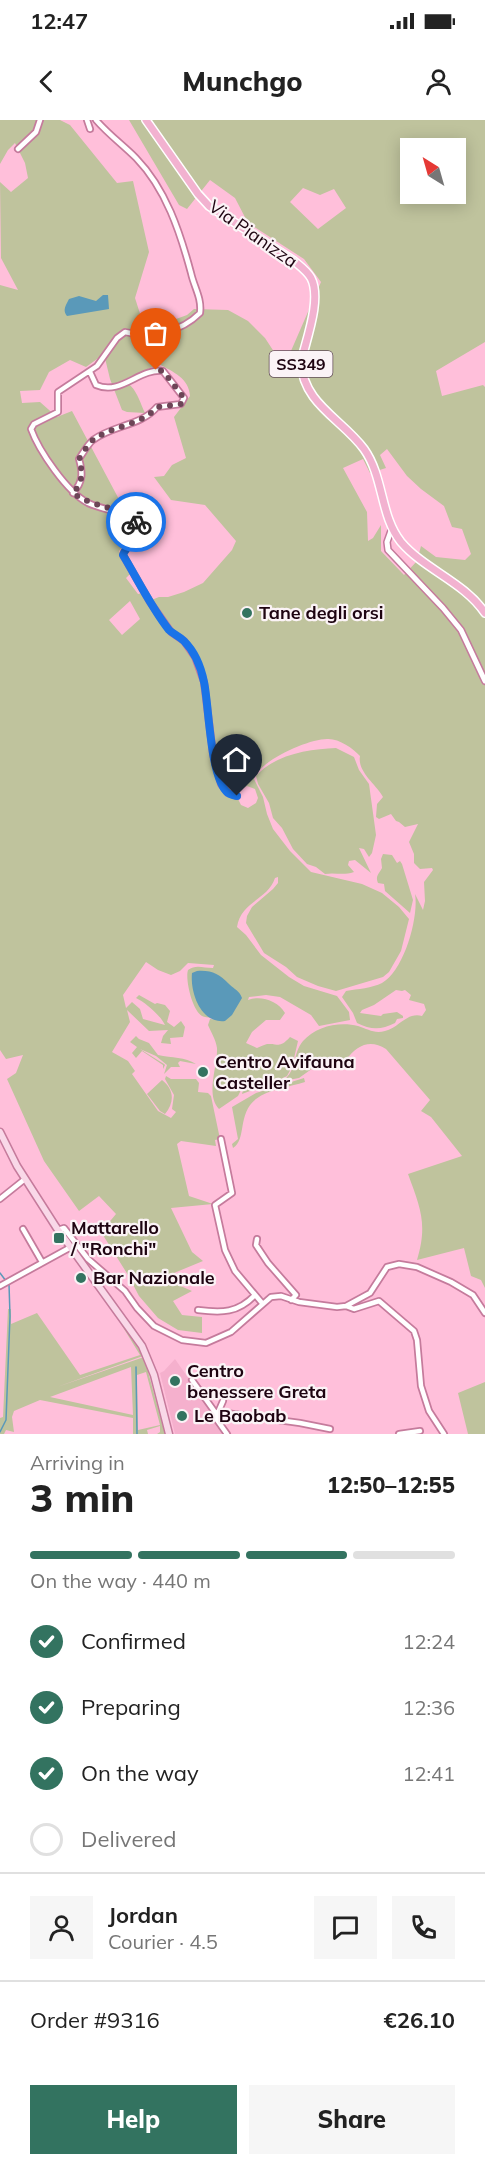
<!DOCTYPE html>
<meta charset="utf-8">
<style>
:root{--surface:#fff;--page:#f6f6f6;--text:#222;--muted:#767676;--line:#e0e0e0;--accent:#337360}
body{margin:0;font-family:Mulish,sans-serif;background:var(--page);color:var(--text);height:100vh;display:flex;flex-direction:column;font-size:22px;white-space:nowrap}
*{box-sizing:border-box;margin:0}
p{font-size:20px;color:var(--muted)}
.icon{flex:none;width:33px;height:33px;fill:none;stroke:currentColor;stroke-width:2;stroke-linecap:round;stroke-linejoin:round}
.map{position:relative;height:1314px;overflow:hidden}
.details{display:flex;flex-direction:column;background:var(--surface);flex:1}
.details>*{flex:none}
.needle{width:39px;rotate:323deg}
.tools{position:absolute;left:400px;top:18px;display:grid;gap:12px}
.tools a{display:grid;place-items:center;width:66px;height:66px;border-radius:0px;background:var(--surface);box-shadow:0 3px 15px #0003;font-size:30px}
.pin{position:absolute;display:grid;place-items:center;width:51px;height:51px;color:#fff;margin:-62px -26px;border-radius:50% 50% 50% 0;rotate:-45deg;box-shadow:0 0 6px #0007}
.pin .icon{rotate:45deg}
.courier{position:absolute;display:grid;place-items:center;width:60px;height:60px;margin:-30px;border:4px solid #1a73e8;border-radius:50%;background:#fff;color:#222;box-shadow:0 2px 8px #0007}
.headline em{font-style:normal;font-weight:800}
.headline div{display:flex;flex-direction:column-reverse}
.headline{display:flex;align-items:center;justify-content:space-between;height:102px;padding:0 30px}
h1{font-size:39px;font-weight:800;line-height:45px}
.bar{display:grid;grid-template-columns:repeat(4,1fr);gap:9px 6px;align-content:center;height:72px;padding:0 30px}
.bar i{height:8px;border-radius:4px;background:var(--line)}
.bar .active{background:var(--accent)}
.bar p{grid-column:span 4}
.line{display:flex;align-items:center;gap:15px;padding:0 30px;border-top:2px solid var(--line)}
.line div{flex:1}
.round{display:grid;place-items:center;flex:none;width:63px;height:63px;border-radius:0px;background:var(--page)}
ol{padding:0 30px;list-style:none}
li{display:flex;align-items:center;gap:18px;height:66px}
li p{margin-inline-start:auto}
li .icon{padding:6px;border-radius:50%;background:var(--accent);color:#fff;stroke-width:4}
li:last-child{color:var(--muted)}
li i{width:33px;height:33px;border:3px solid var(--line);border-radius:50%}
.cta{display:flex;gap:12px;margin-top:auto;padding:12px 30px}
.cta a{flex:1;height:69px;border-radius:0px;background:var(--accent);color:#fff;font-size:24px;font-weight:800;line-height:69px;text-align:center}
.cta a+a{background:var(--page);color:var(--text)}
.status{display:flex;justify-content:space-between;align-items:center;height:42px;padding:0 30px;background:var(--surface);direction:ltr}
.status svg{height:16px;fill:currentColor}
header{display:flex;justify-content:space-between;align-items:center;height:78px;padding:0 30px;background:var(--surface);font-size:27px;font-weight:800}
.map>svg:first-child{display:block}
.built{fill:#f5b0cd}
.green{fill:#bfc39d;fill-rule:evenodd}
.water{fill:#5a99b9}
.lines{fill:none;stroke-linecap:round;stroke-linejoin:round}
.stream{stroke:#5a99b9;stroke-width:1.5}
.minor-casing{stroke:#c57b9c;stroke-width:8}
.tertiary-casing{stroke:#c57b9c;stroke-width:8}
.secondary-casing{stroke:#c57b9c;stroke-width:9}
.primary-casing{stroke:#fff;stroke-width:10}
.minor{stroke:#fff;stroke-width:4.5}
.tertiary{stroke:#fff;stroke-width:5}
.secondary{stroke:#f9d8e8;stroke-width:6}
.primary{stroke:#f2b2d0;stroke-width:7}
.done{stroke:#6d4557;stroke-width:6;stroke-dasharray:0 10.8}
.route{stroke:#1a73e8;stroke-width:8}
.poi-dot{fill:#337360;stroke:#fbf3f6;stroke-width:2}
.labels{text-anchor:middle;stroke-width:4.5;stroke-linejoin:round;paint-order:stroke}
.shield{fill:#fbf3f6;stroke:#604c56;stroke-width:1.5}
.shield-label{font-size:16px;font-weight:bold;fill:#1e0411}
.street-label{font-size:18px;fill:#1e0411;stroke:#fbf3f6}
.poi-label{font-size:18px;font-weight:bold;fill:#1e0411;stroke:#fbf3f6;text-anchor:start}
</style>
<div class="status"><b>12:47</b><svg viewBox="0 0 49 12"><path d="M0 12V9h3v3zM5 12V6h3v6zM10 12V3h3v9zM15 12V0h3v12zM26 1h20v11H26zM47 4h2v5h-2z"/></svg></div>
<header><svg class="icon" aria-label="back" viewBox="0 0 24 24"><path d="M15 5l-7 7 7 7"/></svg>Munchgo<svg class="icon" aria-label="person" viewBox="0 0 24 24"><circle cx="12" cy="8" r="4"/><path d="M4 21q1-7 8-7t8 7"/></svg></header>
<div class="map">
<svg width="485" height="1314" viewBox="0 0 485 1314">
<rect width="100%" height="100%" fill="#ffbfda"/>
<path class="built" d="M175,1239l34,49 3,12 10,14h-47l-15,-61 4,-2z"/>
<path class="green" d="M0,0h60l10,5 47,58 16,-2 16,71 -14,46 9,28h13l30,-11 7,-6 34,1 20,11 17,17 19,29 37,-85 -17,-23 -56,-36 -13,-25 -25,-18 -23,29 -8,-4 -50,-85h356v222l-49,29 6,25 41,-11 2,2v901l-4,-8 -10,-4 -7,-28 -47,12c11,-36 3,-53 -9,-86l54,-18 -31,-39 -10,-6 9,-11 -44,-51c-16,-10 -29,-4 -40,11l-33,8 -14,10 -16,3c15,-12 9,-27 20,-40 13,-15 37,-20 55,-15 10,3 16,8 27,5 14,-3 21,-19 37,-15l4,-6 -2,-6 -15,-4 2,-5 -6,-5 -3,1 -6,-1 -22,15 -12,5 -2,3 21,3 2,-2 14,-2 6,4v2l-6,1 -2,4c-14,7 -24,7 -38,0l-4,-10 -11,-16 4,-6c12,-2 26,-3 36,-8 22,-12 37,-66 33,-89l8,16 2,-9 -1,-19 9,-12 -1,-2 -12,1 -6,-6v-9l-5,-12 9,-18 -13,3 -6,-5 -3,-1 -5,-7 -12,5 -3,-2 1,-13 6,-7c-6,-12 -26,-25 -23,-41 -7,-8 -22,-18 -33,-17 -19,0 -68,22 -73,40l9,18 4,17 6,15 17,22 21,21 51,12 20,9 17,14 10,12 -8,32 -12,21 -6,5 -47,14 -18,-5 -21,-9 -11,-10 -22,-14 -18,-30 1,-7 5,-9 21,-18 5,-6v-6l-3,1c-7,22 -34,23 -38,49l9,8 15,20 28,22 15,9 33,10 12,16 1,8 -31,6 -8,-11 -31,-18 -14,-2 -17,2 -1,3c13,-5 30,1 37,13l-5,7h-14l-14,12 -6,11 11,5c3,-1 6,-3 10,-4 12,-1 12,5 23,-7l8,4 -6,26 -5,9 -10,5 -35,13 3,-12 -7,14 -19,13c-14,-15 -1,-43 -2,-61 -1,-8 -6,-16 -9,-23l2,-6 11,1c-6,-2 -14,-2 -19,-4 -10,-6 -17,-37 -14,-46 8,-6 15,-2 25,-2l1,-3 -26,-2 -8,8 -9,4 -13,-5 -12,-8 -23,33 3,13 6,-6 8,7 3,10 22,6c-4,-9 -20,-23 -29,-27l3,-3 16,9 2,-1 8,2 5,6 -3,11 7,5 7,-6 4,6 -2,10 -13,1 1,6 -10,-1 2,-7 5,-6 -19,1 -22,-21 3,12 -18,30 16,9 7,10 -3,3 26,37 13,7 5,-6 -4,-3 2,-14 -9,-16 1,-3 5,3h25l3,4 -1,9 10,1 3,3 9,43 -5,1 1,6 -35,-5 -4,3 12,52 24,8 -42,4 21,44 11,9 -29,12 2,11 16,7 -19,10 9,14 20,2v16l-24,-3 -20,-12 -19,-22 -11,-21 -27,-43 15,-18 -17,-18 -20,15 -35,-50 -37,-82 9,-6 7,-18 -17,4 -6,-9v-765l18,5 -17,-32 -1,-76 11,10 17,-14 -3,-15 -10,-20 -7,7 -8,14zM411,28h45v46h-45zM303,68l17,7 14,-6 12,19 -28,21 -28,-27zM104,234l6,25 12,31 5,2 18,1c-6,-13 -10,-30 -24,-32l38,-17c14,8 30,14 31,32l-16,21 12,41 -14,7 -8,11 -10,1 17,23 34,5 31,36 -4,9 -29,33 -19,9 -16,5h-9l-10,4 -6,-8 -5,1 -12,-16 6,-6 -13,-21 16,-18 -13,-28 -50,-94 -15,6 -17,-15 -18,1 -2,-12 20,-1 9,-18 21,-12 16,7zM387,329l20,27 14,13 23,17 8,21 10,2 9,25 -6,6 -29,-3 -15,-11 -4,15 -13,14 -23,-24v-26l-8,13 -5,3 -1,-29 -24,-44 20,-9 7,14 16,-5 -6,-13zM130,481l10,18 -18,16 -13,-15zM247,666l8,3 3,9 -2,5 -8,5 -7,-3 -4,-8 2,-7z
M336,628l18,9 5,13 10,14 7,51 -4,18 -3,4 -5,-8 -5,-1 12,25 -16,-13 -6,1 -1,4 6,7c-12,4 -18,0 -29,2l-9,-7 -9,-3 -14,-15 -11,-21 -9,-10 -4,-15 -11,-19 -2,-8c19,-22 54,-27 80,-28z
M383,734l9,1 5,8 3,-2 2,3 11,36 -3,13 -25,-22 -1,-7 -6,-1c-3,-7 1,-9 4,-15l-1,-9z
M136,916l3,3 10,4 9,12c14,3 27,2 38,9l-16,-3 -2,2 2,4h-9l-7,7 3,-9 -11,-9 -16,-7 24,15 1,1 -2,4v-4l-21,-14 -6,7 -4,-5 5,-6 -7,-5z
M304,958l1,4c-15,5 -36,7 -49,17 -19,15 -9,40 -23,49l-1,-4 6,-5 -6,-32 24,-14z
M162,960c12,9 13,22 3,34l-5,-3 -13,-17z
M8,1189h3v15l26,-11 43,62 60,-20 -19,-31 1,-1 21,33 -86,31 87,-30 21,77h-8l3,-2v-6l-13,4 1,4h-15v-16l-93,-18 -26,11 -2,6 2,15 -8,-2 -2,4h-4v-16l3,-1zM131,1247l2,48 -83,-18zM146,1252l14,53 -22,5 -1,-55z
M485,1262v52h-17l-10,-41z"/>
<path class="water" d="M103,175h5l1,14 -42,7c-5,-6 -1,-11 2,-17l10,-3 17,5z
M197,851c15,-1 22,3 32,13 6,6 10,6 13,14l-10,17 -7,6c-24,3 -35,-28 -33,-48z"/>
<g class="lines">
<path class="stream" d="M0,1153l6,8
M136,1247l1,67
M0,1312l6,-12 4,-104 -1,-32"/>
<g class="minor-casing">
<path id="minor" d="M87,0l3,9
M96,0c12,14 27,25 40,38 30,31 44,74 55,115 3,14 11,25 9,40 -19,19 -49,26 -75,19l-8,6 -20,28 -39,26v20l-24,12 -3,5c8,22 36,63 57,74 13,6 28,8 41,12 24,18 -2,25 -6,40l27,47 21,30 13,9 11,16 9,25 9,72 8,30 7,9 9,3
M18,29l18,-17 4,-12
M73,373c10,-11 10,-20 6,-34 4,-6 9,-15 14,-19 20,-15 48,-14 64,-33l24,-3 3,-6 -21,-27c-24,-3 -42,25 -67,14l-6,-13
M221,1019l11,54 -17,12 10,45 10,21 27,32
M0,1079l25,-20
M23,1109l19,33
M58,1110l6,-2 24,31 37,32 12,17 17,18 28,14 24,3 25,-11 40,-35 10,-1 18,6 38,5 9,-1 8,3 25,-8 35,30 3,9 4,46 8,25 15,23
M257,1119l-1,6 12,18 28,32 -5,5
M0,1166l71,-39
M346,1186l24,-13 17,-26 12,-3 18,3 34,15 22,13 12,18
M198,1190c24,3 40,3 57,-15
M192,1260l25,35 6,-14
M227,1314l-10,-14v-5l9,-2 74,10 30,6
M399,1314l21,-3"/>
</g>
<g class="tertiary-casing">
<path id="tertiary" d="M392,408l-5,14 1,8 55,58 18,22 24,51"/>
</g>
<g class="secondary-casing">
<path id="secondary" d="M0,1012l17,34 39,61 86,119 12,29 15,59"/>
</g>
<g class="primary-casing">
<path id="primary" d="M146,0l52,74 11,12 85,55c6,5 13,10 17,17 11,21 -5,62 -10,84 2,42 41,57 63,87 20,28 16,67 37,93 24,28 63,40 84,71"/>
</g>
<use href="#minor" class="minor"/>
<use href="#tertiary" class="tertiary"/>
<use href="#secondary" class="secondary"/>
<use href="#primary" class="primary"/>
</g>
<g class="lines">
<path class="done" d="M136,402c-12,-15 -44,-14 -63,-29 10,-11 10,-20 6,-34 4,-6 9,-15 14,-19 20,-15 48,-14 64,-33l24,-3 3,-6 -21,-27 -7,-1"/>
<path class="route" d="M136,402c9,19 -8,18 -13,33 15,25 28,52 46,75 4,4 10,6 15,11 10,10 17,26 20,41 5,23 6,97 24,111 1,1 8,3 9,3"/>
</g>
<g class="poi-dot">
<circle cx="247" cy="493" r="6"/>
<circle cx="203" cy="952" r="6"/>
<rect x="53" y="1112" width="12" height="12" rx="3"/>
<circle cx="81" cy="1158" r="6"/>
<circle cx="175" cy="1261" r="6"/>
<circle cx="182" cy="1296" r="6"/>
</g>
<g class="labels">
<rect class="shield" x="269.5" y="231" width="63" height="26" rx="4.5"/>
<g class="shield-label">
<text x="301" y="250">SS349</text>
</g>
<g class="street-label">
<text transform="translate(253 114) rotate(35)" y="6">Via Pianizza</text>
</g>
<g class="poi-label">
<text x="259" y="499">Tane degli orsi</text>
<text x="215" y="948">Centro Avifauna<tspan x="215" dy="21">Casteller</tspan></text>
<text x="71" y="1114">Mattarello<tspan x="71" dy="21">/ "Ronchi"</tspan></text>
<text x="93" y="1164">Bar Nazionale</text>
<text x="187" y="1257">Centro<tspan x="187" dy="21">benessere Greta</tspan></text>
<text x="194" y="1302">Le Baobab</text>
</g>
</g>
</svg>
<div class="tools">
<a><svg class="needle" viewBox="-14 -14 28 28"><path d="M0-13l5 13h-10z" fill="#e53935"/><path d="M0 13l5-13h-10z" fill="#767676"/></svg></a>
</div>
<div class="pin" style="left:156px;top:250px;background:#ea580c"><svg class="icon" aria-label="bag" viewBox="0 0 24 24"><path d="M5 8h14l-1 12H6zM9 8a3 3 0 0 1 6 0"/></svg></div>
<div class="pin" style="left:237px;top:676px;background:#1f2937"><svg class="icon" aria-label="home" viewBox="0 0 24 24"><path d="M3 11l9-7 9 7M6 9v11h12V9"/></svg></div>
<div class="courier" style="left:136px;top:402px"><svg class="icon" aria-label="bike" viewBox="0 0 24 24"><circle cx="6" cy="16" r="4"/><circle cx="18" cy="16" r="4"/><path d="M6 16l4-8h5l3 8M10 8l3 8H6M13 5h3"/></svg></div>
</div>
<section class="details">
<div class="headline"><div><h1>3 min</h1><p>Arriving in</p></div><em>12:50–12:55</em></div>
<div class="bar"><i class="active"></i><i class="active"></i><i class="active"></i><i></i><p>On the way · 440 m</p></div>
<ol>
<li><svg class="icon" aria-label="check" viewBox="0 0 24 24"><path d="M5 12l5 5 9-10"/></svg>Confirmed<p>12:24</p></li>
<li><svg class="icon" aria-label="check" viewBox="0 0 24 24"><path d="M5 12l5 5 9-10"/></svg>Preparing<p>12:36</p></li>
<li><svg class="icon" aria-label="check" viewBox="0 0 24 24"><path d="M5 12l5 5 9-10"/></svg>On the way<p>12:41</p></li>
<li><i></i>Delivered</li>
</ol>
<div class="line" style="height:108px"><a class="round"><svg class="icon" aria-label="person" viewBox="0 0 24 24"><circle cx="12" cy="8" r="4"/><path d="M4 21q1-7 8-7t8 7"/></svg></a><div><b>Jordan</b><p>Courier · 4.5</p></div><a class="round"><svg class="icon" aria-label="chat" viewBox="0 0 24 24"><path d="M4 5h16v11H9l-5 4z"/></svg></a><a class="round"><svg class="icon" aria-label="phone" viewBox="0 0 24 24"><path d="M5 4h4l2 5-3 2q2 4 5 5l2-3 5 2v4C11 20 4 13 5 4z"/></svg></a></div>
<div class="line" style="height:78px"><div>Order #9316</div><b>€26.10</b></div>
<div class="cta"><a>Help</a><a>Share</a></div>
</section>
